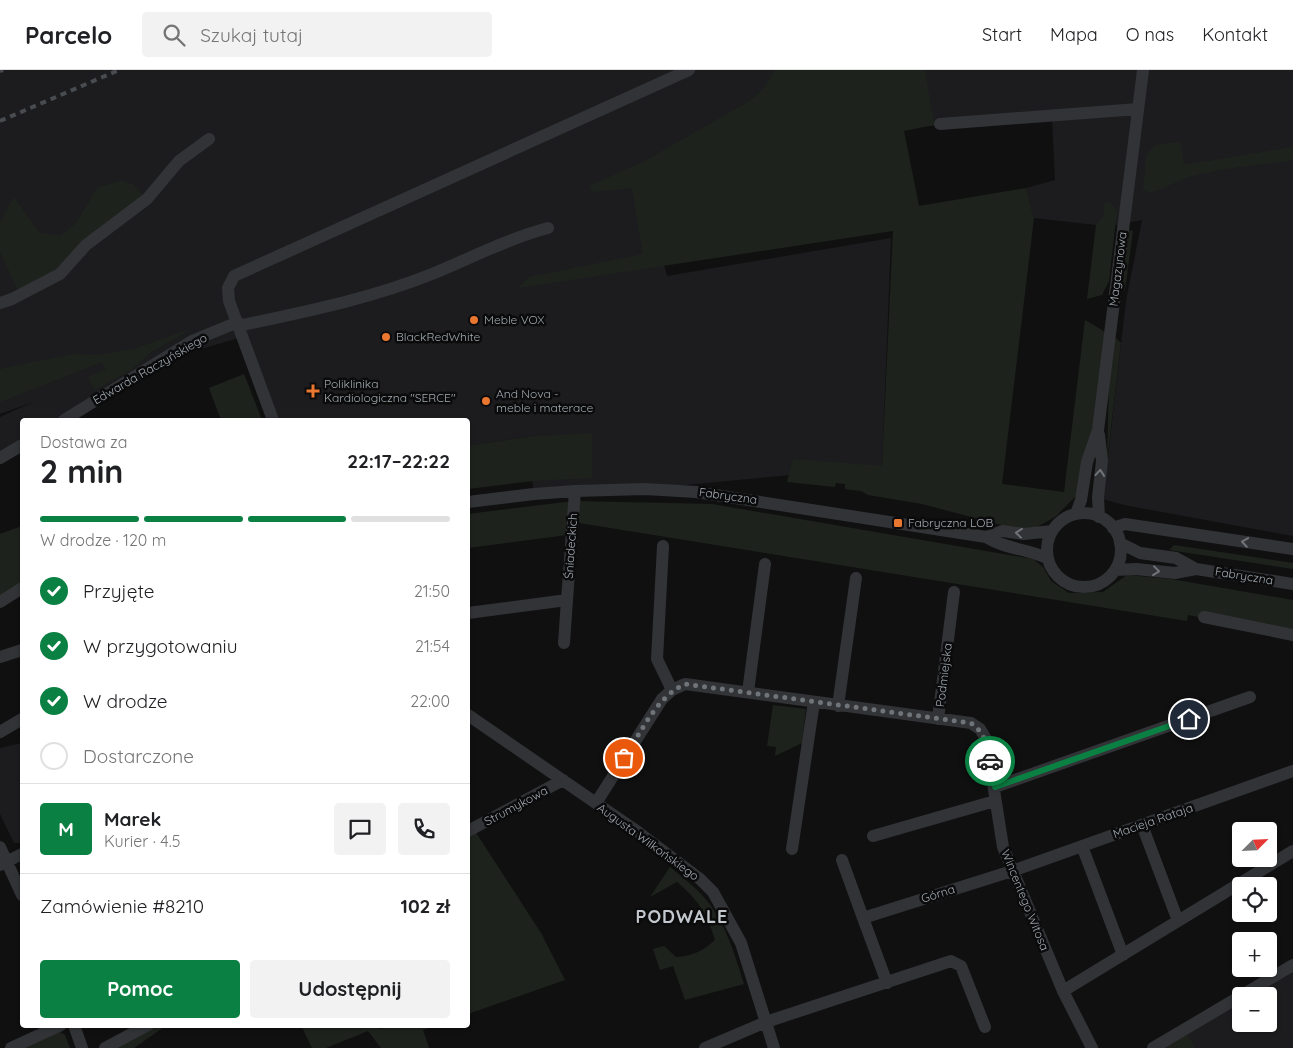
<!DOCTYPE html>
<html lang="pl">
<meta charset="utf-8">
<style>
:root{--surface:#fff;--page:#f2f2f2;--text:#202124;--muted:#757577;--line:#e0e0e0;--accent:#0b8043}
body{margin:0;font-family:Quicksand,sans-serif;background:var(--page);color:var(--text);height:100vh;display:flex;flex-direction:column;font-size:19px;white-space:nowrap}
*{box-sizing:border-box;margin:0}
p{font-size:16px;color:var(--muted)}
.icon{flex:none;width:28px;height:28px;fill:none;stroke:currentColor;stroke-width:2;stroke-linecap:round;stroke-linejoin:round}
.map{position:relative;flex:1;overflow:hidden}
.drawer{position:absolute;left:20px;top:348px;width:450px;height:610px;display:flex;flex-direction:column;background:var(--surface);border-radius:5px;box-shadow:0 1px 4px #0004}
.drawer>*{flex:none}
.needle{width:32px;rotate:66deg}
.buttons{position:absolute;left:1232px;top:752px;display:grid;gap:10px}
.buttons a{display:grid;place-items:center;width:45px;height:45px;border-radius:5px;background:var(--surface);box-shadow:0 1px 4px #0004;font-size:25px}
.pin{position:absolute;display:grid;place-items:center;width:42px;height:42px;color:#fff;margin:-21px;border:2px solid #fff;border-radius:50%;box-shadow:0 1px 5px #0007}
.courier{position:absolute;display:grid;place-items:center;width:50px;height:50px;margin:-25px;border:4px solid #0b8043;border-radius:50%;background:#fff;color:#222;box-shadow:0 1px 6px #0007}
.summary em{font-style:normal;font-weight:800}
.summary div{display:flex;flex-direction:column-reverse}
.summary{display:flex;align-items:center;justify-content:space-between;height:85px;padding:0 20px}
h1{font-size:32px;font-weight:800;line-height:38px}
.bar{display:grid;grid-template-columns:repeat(4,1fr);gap:8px 5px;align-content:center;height:60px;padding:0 20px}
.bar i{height:6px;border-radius:4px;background:var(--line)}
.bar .on{background:var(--accent)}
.bar p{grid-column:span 4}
.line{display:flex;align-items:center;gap:12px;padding:0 20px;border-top:1px solid var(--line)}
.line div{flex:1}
.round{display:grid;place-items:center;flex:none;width:52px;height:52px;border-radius:5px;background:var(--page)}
ol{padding:0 20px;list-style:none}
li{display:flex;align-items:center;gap:15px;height:55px}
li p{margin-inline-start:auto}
li .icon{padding:5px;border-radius:50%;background:var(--accent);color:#fff;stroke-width:4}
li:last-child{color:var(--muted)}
li i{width:28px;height:28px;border:2px solid var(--line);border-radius:50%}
.primary-button{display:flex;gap:10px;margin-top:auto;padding:10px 20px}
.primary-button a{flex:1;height:58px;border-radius:5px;background:var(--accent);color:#fff;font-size:20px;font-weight:800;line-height:58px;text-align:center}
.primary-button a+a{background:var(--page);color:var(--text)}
header{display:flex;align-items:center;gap:30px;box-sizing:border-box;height:70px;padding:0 25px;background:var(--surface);border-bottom:1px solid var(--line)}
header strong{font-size:24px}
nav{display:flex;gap:28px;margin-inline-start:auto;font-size:18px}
.search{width:350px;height:45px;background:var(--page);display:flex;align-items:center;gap:12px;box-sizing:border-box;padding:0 18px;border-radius:5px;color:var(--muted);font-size:19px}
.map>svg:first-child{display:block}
.built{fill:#1c1c1e;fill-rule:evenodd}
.green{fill:#1d231c}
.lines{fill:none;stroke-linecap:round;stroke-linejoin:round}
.minor{stroke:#313336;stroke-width:12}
.rail{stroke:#484b4f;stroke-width:4;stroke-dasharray:6 5;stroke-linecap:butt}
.oneway{stroke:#6f747a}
.done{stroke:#6e7479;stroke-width:5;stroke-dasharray:0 9}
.route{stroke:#0b8043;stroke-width:6}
.poi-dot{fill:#ea772f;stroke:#0b0b0c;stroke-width:2}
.labels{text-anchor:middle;stroke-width:5;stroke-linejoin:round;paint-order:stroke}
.street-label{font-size:12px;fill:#a1aab1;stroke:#0b0b0c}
.poi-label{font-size:12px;fill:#a1aab1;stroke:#0b0b0c;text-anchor:start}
.district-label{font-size:18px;font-weight:bold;letter-spacing:1px;fill:#c2c8cd;stroke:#0b0b0c}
</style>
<header>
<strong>Parcelo</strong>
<div class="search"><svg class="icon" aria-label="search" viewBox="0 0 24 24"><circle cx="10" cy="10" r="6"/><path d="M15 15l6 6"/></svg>Szukaj tutaj</div>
<nav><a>Start</a><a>Mapa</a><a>O nas</a><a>Kontakt</a></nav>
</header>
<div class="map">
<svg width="1293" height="978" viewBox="0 0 1293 978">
<rect width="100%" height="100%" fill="#101011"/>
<path class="built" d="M0,0h822l-159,191 4,15 224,-38 -9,228 -237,23 -111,5 -7,-57 -59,9v-26h-189l-37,-83 -82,24 -96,59h-42v25l-22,13v-41l33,-15 -33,12z
M920,0h373v466l-169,-31 -21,-6 23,-198 16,-81 -26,5h-20l-62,-7 -8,-30 29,-8 -3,-64 -123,10z
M22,673v99l-3,1h-5l-14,-29v-66z
M1293,895v83h-140zM1241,926h28v28h-28z"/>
<path class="green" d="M775,0h150l9,55 -30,6 15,75 107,-18 8,30 -32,266 62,8 21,-172 17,10 8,8v-5l11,10 -14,118 3,-119 -12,88 -22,66 -21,21 -22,12 -24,-2 -87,-23 -54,-9 -7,-4 -16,-2v-5l-9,-1 -1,4 -48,-5 6,-23 89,7 11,-235 -375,57 11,-11 114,-23 -11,-66 -39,4 -4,-6 54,-24 108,-62 13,-12z
M1180,72l4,23 109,-18v13c-32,5 -66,7 -97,15 -17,4 -31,14 -47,18l-6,-4 4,-35 9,-9z
M121,111l12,3 14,15 -73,61 -54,35 -20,-43v-30l14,-25 25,36 21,3 15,-12 23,-37z
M1110,132l7,9 -8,70 -7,14 -15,4 9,-74 8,-9v-12z
M1128,160l5,1 -8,59 -4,-1z
M193,258l-43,25 -19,17 -36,20 -7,-13 18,-8 -4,-7 -102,40v-33l74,-15 24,1 36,-6z
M244,304l18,46h-41l-12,-32z
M592,363v45l-60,3 -64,8v-43l59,-9z
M574,431l138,3 321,55 10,8 8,14 18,12 34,-1 24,-17 44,4 122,21v42l-3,-8 -102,-19 -1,6 -614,-99 -7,-6 1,19 -99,13v-34z
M22,456v62l-22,13v-67z
M1174,475l119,18v6l-124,-19z
M773,635l33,4 -4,34 -27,13 1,-9 -9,-1z
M473,758l68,105 24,47 -97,34 1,-1 -1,-7v-175z
M670,797c9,8 19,15 27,23 26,24 37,62 47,94l-59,16 -12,-34 -13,4 -7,-21 11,-3 12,11c17,-1 27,-6 39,-17 -8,-27 -17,-40 -38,-58l-27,15z
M148,955h19l-33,23h-29z
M301,955h77l2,4 20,-4h37l-14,5 6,18h-48l-13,-17 -42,17h-14z
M1183,960l12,16 -2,2h-39z
M60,962l5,3 5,13h-46z"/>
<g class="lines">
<path class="minor" d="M940,54l198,-15
M0,233l12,-4 48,-25 26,-29 61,-46 32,-38 30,-22
M238,256c65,-14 132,-27 194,-52 39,-16 75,-35 116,-46
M64,350l128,-79 46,-19
M273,350l-44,-119 -1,-13 6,-12 455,-206
M1099,365l3,26 -4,36 1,20
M0,388l22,-13
M468,432l66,-8 41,-3 70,-2 51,3 290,45c22,13 39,11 61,21
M1047 480a37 37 0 1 1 74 0a37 37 0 1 1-74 0Z
M1076,444l5,-14 6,-38 11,-32 45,-360
M1113,458l12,-4 168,25
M986,467l16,-6 22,3 28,-3
M1120,473l20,10 36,5 20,11 97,15
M663,476l-6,113 15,31
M1115,500l21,-1 39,4 21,-4
M0,532l22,-14
M468,543l99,-13 8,-109
M1204,547l89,18
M564,573l3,-43
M0,587l22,-7
M748,622l17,-128
M838,636l18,-128
M468,645l170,117 62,47 13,13 28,51 33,105
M938,649l16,-127
M0,662l22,-13
M995,717l255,-90
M596,733l66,-104 10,-9 13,-6 286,39 9,6 6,10 17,108 60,144 29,57
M1142,755l36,96
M468,761l95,-51
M873,766l122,-35
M1082,776l41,109
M0,777l22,48
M792,779l22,-147
M842,790l21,58
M0,795l22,-11
M887,913l-24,-65 149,-47 281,-100
M1063,921l230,-140
M74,955l8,23
M11,978l50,-23
M105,978l43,-23
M705,978l61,-26 185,-61 10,5 24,61
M1153,978l140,-83"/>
<path class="rail" d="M0,1l3,-1
M0,51l119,-51"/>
</g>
<defs><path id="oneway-chevron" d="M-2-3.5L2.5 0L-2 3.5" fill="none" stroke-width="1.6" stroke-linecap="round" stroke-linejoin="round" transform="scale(1.25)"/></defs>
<g class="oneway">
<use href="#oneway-chevron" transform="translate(1100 403) rotate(-85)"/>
<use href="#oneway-chevron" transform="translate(1019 463) rotate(-174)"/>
<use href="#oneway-chevron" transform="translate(1245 472) rotate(-171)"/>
<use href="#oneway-chevron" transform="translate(1156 501) rotate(7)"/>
</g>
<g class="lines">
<path class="done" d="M624,688c17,-25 32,-61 61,-74l286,39c14,10 16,21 19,38"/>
<path class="route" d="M990,691l5,26 194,-68"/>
</g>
<g class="poi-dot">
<circle cx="474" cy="250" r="5"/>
<circle cx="386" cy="267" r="5"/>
<path d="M310.5 313.5h5v5h5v5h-5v5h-5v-5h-5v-5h5z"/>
<circle cx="486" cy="331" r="5"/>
<rect x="893" y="448" width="10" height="10" rx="2.5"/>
</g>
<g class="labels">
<g class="street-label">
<text transform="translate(1118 199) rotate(-83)" y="4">Magazynowa</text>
<text transform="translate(150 299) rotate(-30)" y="4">Edwarda Raczyńskiego</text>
<text transform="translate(728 426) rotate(8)" y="4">Fabryczna</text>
<text transform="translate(571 476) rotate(-86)" y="4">Śniadeckich</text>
<text transform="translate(1244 506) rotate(9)" y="4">Fabryczna</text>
<text transform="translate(944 605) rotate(-83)" y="4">Podmiejska</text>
<text transform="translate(516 736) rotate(-28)" y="4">Strumykowa</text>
<text transform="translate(1153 751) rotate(-19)" y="4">Macieja Rataja</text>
<text transform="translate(648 772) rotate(36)" y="4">Augusta Wilkońskiego</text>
<text transform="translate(938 824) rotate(-18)" y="4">Górna</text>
<text transform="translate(1025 830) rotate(68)" y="4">Wincentego Witosa</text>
</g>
<g class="poi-label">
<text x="484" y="254">Meble VOX</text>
<text x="396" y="271">BlackRedWhite</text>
<text x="324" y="318">Poliklinika<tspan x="324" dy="14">Kardiologiczna "SERCE"</tspan></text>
<text x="496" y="328">And Nova -<tspan x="496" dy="14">meble i materace</tspan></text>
<text x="908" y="457">Fabryczna LOB</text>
</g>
<g class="district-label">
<text x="682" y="853">PODWALE</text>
</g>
</g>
</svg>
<div class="buttons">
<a><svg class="needle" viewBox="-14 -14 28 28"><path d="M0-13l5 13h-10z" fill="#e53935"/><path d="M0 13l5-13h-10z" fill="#757577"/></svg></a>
<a><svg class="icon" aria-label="locate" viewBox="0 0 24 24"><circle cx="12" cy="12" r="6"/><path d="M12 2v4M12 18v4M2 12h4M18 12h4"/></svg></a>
<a>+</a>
<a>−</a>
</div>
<div class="pin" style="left:624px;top:688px;background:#ea580c"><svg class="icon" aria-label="bag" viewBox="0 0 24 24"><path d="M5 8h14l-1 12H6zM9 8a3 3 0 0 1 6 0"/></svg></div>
<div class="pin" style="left:1189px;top:649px;background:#1f2937"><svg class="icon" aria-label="home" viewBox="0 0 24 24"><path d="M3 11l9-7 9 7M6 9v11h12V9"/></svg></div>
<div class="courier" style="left:990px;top:691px"><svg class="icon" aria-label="car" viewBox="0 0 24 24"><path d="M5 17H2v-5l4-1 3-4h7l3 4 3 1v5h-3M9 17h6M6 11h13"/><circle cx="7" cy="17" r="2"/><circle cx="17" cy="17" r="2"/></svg></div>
<section class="drawer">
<div class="summary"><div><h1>2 min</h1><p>Dostawa za</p></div><em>22:17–22:22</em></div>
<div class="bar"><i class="on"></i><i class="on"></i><i class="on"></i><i></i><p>W drodze · 120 m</p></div>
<ol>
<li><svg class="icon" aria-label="check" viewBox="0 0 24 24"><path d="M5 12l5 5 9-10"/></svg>Przyjęte<p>21:50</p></li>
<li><svg class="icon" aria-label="check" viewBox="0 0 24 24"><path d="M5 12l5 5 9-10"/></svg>W przygotowaniu<p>21:54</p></li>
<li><svg class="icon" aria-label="check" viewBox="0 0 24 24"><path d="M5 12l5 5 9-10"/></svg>W drodze<p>22:00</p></li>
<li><i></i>Dostarczone</li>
</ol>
<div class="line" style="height:90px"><b class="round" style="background:var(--accent);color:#fff">M</b><div><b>Marek</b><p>Kurier · 4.5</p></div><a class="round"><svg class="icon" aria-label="chat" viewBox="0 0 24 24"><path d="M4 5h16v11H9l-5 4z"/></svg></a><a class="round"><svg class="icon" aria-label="phone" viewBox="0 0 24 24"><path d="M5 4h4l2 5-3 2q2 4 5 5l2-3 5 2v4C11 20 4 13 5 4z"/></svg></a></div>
<div class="line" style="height:65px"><div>Zamówienie #8210</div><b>102 zł</b></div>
<div class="primary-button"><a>Pomoc</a><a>Udostępnij</a></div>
</section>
</div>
